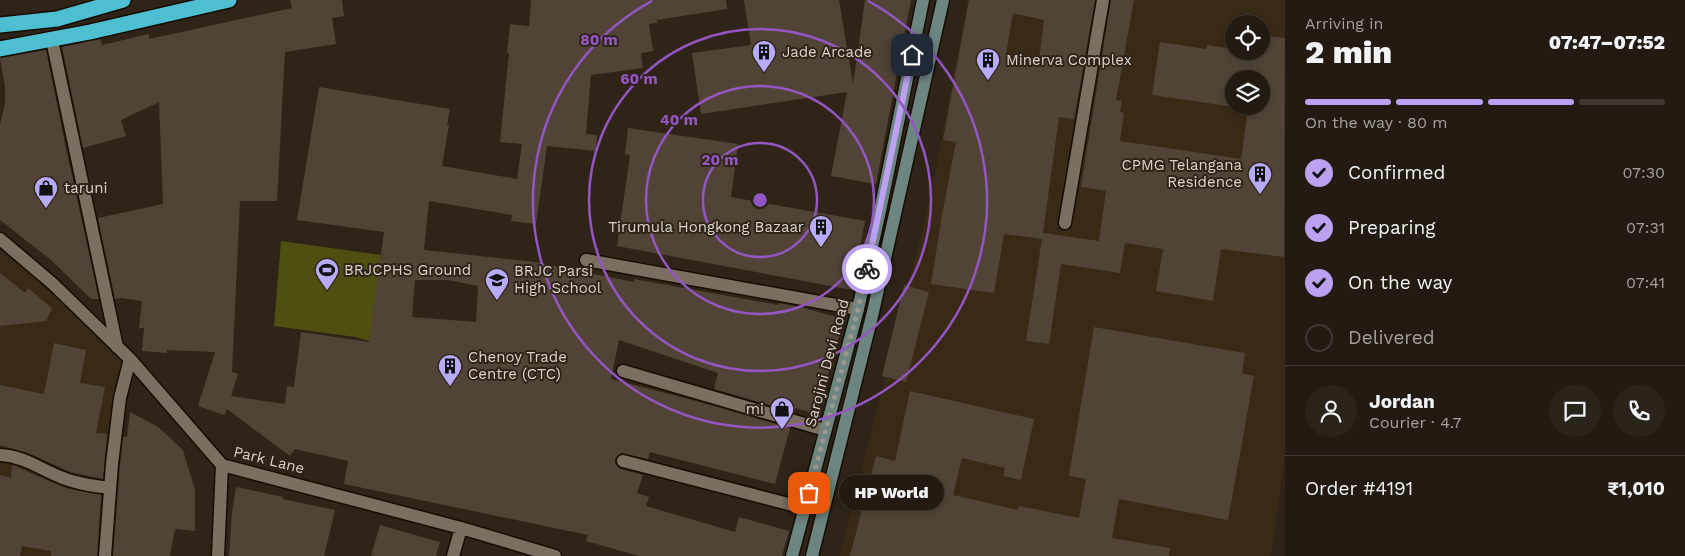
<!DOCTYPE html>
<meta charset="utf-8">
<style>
:root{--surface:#231b11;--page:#2b241a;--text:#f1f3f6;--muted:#a3a19f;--line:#403931;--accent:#bca0f2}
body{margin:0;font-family:"Work Sans",sans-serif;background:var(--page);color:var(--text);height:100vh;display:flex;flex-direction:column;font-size:19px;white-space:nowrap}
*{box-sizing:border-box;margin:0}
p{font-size:16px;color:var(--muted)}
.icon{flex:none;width:28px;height:28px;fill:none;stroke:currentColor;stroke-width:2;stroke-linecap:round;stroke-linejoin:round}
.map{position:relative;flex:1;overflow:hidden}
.details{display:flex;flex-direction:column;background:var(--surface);width:400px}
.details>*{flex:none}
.controls{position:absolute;left:1225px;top:15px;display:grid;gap:10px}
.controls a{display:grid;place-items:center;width:45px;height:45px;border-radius:50%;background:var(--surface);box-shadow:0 2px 8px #0003,0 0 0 1px var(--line);font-size:25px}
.pin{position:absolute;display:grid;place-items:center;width:42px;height:42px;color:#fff;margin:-21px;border-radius:10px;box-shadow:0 2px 8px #0006}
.courier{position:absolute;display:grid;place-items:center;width:50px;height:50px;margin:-25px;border:4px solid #bca0f2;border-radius:50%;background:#fff;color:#222;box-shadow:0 1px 6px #0007}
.bubble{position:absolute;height:35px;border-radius:18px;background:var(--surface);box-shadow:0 2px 8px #0003,0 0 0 1px var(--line);font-size:16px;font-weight:800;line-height:35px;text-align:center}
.head em{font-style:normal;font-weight:800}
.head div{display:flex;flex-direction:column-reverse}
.head{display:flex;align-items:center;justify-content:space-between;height:85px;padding:0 20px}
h1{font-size:32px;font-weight:800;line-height:38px}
.bar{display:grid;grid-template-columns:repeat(4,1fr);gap:8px 5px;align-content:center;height:60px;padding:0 20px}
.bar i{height:6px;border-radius:4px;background:var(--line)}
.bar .selected{background:var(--accent)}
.bar p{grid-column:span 4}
.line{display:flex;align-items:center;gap:12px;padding:0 20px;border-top:1px solid var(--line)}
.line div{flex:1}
.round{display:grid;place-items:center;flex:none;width:52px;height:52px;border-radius:26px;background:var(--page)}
ol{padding:0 20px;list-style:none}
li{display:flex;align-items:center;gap:15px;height:55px}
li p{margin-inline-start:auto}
li .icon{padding:5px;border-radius:50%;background:var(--accent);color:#111;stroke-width:4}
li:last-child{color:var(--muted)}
li i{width:28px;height:28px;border:2px solid var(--line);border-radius:50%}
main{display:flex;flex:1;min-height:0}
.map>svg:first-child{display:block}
.built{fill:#392917;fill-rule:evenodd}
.green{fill:#4e4f11}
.building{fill:#514437;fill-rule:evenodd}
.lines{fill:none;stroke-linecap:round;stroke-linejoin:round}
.street-casing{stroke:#170d03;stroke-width:15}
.secondary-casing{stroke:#170d03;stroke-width:15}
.highway-casing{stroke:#170d03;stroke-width:18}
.street{stroke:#7c6e60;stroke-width:12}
.secondary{stroke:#6e8682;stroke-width:12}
.highway{stroke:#4dbfd1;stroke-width:15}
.done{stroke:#9f968d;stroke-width:5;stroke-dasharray:0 9}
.route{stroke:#bca0f2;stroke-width:6}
.ring{fill:none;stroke:#9356c2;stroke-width:2.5}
.labels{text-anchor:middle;stroke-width:4;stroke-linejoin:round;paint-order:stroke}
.poi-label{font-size:15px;fill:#dcd4cc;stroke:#2f2417;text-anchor:start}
.street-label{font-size:15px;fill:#dcd4cc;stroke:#2f2417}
.centre{fill:#9356c2;stroke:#2f2417;stroke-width:2.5}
.ring-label{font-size:15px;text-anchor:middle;font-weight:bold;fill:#9356c2;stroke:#2f2417;stroke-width:4;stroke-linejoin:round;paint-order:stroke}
</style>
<main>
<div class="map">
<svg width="1285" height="556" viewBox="0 0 1285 556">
<rect width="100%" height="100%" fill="#2f2417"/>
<path class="built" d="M968,0h317v457l-14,99h-431l90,-357zM1234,24h27v27h-27zM1234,79h27v27h-27z
M0,247l128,115 -28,194h-100z"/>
<path class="green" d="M281,241l100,14 -11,86 -15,-4 -81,-11z"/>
<path class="building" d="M290,0h52l2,16 -12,2 4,26 -51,8 -8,149h-37l-8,171 6,2 -7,22 54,8 2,-18 7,1 7,-55 68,10 12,-87 3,-23 -87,-12 22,-133 131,22 -3,16h2l-7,41 75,13 5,-35 -22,-2 9,-89h-2l3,-29 19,2 2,-26h195l1,9 -70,11v3l-8,1 4,27 -12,2 2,15 -52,7 -5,59 11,1 -1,16 -49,-5 -11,78 -25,-3 1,-6 -83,-14 -5,49 111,12 99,20v-3l144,26 1,-2 25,5 40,11 -27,95 -22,-6 -1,4 -80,-23 4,-16 -99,-33 -8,39 85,22 94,27 -15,56 -125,-32 -2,7 -27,-6 -4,3 -2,3v5l5,5 23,6 -6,18 12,4 -3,9 89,26 4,-15 50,14 -7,25h-143l-53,-15 2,-6 -244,-51 4,-23 -53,-12 -5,7 -63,-47 -3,7v-1l-26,-9 17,-54 -48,-2v3l-25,-2 2,-23h-5l3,-27 -21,-3 -6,1 -17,-81 65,-14 -4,-102 -38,18 5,16 -43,12 -21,-101 38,-8 2,6 47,-11v5l143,-31zM415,280h33l30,6 -2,36 -64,-5z
M744,0h95l14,84 12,-84h46l-35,184 -45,-8 16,-84 -146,22 -9,-61 59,-8z
M969,0h126l-21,119 -15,-2 -16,116 56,8 7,-50 -25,-4 30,-187h23l-18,100 6,1 -2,11 4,1 -4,28 121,18 7,-50 -96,-14 8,-53 46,7 1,-4 27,4v2h33l2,-15 16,2 -1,219 -63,-8 -8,52 -57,-10 7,-42 -38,-6 -5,30 -59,-9 -12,80 -23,-3 16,-102 -38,-5 -10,59 -63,-9 11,-69 14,-73 -13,-2zM1013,13l31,7 -5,40 -33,-6zM1234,79h27v27h-27z
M46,50l21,103 32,146h-8l-40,-39 -51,-40v-96l5,-20v-17l-5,-29z
M628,128l110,16 -7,53 134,24 -13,69 -235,-44 13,-91 -5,-1z
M0,273l25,20 3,-5 24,20 -6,13 -46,5z
M904,285l25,7 -23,90 -24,-6z
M1094,327l151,26 -3,20 12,3 -26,144 -109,-21 -7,39 58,10 -1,8h-319l26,-100 19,5 15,-70 124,28 -13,61 -18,-4 2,-8 -43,-10 -9,37 65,15 1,-4 60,12 7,-39 -17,-3z
M54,343l32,7 -6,33 25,4 -9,46 11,1 -4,45 -32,-7 -43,-19 -28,-8v-60l44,9z
M130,412l28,15 25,23 12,40v41l-20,-2 -5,27h-57l7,-91 3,-28h4z
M12,465l54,23 35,7 -4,61h-46v-5l-29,-5 -2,10h-20v-81l11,3z
M236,487l47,10v2l52,11 -11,46h-95l3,-43z
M380,525l60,17 -4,14h-65z"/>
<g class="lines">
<g class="street-casing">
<path id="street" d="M52,40l65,307
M1065,223l38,-223
M0,239l53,45 77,75 92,106 239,63 94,28
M586,260l272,49
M623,371l202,59
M0,455c25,1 41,15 63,23 15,6 31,8 47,10
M623,461l181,47
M105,556l7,-92 8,-66 10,-39
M218,556l4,-91
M453,556l8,-28"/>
</g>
<g class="secondary-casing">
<path id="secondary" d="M792,556l66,-247 22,-98 43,-211
M812,556l61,-244 70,-312"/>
</g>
<g class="highway-casing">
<path id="highway" d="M0,25l57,-6 66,-19
M0,49l90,-17 139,-32"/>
</g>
<use href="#street" class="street"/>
<use href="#secondary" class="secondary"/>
<use href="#highway" class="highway"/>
</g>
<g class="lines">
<path class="done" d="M809,493l49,-184 9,-40"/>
<path class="route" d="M867,269l45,-214"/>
</g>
<g class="ring">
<circle cx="760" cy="200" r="57"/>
<circle cx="760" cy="200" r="114"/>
<circle cx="760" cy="200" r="171"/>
<path d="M868 1A227 227 0 1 1 652 1"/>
</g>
<defs>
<g id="building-pin" transform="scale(1.25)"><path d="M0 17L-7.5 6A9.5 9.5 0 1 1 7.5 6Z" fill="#b7abf8" stroke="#2f2417"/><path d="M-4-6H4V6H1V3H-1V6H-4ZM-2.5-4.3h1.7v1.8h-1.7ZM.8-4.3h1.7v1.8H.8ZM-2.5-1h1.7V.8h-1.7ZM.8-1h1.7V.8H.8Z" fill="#111"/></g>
<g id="shop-pin" transform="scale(1.25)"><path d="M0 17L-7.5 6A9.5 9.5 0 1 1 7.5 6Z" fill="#b7abf8" stroke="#2f2417"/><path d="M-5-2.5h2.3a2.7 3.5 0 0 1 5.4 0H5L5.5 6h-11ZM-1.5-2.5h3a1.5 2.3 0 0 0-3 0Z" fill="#111"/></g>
<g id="stadium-pin" transform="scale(1.25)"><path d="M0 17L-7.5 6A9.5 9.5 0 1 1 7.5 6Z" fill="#b7abf8" stroke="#2f2417"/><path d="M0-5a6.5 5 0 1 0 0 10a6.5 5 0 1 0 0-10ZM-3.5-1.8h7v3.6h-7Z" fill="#111"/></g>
<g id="school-pin" transform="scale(1.25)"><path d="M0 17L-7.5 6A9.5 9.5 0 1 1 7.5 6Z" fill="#b7abf8" stroke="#2f2417"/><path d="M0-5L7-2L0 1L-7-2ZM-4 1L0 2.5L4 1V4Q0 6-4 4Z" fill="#111"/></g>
</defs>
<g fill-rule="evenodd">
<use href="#building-pin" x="764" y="52"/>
<use href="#building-pin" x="988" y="60"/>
<use href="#building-pin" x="1260" y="174"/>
<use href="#shop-pin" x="46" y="188"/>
<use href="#building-pin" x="821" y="227"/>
<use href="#stadium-pin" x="327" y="270"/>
<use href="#school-pin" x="497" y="280"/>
<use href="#building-pin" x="450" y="366"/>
<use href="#shop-pin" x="782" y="409"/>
</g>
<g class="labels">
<g class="poi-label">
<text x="782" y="57">Jade Arcade</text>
<text x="1006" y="65">Minerva Complex</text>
<text x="1242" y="170" text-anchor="end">CPMG Telangana<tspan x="1242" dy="17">Residence</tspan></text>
<text x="64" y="193">taruni</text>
<text x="804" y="232" text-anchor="end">Tirumula Hongkong Bazaar</text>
<text x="344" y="275">BRJCPHS Ground</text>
<text x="514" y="276">BRJC Parsi<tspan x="514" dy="17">High School</tspan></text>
<text x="468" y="362">Chenoy Trade<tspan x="468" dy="17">Centre (CTC)</tspan></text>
<text x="764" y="414" text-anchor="end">mi</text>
</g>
<g class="street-label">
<text transform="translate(827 363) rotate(-75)" y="5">Sarojini Devi Road</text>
<text transform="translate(269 460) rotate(14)" y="5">Park Lane</text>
</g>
</g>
<circle cx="760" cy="200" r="8" class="centre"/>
<g class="ring-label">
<text x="599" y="45">80 m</text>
<text x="639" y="84">60 m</text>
<text x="679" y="125">40 m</text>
<text x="720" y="165">20 m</text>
</g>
</svg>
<div class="controls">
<a><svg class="icon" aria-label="locate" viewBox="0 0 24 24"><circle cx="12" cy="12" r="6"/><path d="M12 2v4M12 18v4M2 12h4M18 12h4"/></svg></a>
<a><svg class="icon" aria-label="layers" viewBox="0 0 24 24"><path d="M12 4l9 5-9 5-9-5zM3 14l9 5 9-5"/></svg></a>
</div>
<div class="pin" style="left:809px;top:493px;background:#ea580c"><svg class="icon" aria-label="bag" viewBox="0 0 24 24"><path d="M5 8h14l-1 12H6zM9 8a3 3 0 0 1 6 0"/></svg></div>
<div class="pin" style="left:912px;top:55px;background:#1f2937"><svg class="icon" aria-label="home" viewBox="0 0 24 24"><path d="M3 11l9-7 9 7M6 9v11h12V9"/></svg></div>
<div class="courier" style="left:867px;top:269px"><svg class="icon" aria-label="bike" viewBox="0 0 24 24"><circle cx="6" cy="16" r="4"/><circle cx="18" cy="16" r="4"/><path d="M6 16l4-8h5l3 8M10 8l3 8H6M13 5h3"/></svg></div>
<div class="bubble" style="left:839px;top:475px;width:105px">HP World</div>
</div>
<section class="details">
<div class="head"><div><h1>2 min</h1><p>Arriving in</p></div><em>07:47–07:52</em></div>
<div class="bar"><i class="selected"></i><i class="selected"></i><i class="selected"></i><i></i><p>On the way · 80 m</p></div>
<ol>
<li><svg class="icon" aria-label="check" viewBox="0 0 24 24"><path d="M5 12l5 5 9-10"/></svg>Confirmed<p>07:30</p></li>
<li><svg class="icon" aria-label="check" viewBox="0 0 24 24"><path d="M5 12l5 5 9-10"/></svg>Preparing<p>07:31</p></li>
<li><svg class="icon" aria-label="check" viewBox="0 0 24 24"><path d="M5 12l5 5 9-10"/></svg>On the way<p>07:41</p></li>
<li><i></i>Delivered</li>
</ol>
<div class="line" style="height:90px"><a class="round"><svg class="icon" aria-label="person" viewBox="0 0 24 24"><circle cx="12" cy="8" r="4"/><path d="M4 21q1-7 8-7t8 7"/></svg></a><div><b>Jordan</b><p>Courier · 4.7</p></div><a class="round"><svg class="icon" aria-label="chat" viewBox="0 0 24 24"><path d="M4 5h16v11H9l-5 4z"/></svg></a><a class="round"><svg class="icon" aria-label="phone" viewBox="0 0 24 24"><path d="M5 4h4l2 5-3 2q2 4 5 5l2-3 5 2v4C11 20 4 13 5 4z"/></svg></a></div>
<div class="line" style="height:65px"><div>Order #4191</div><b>₹1,010</b></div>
</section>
</main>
